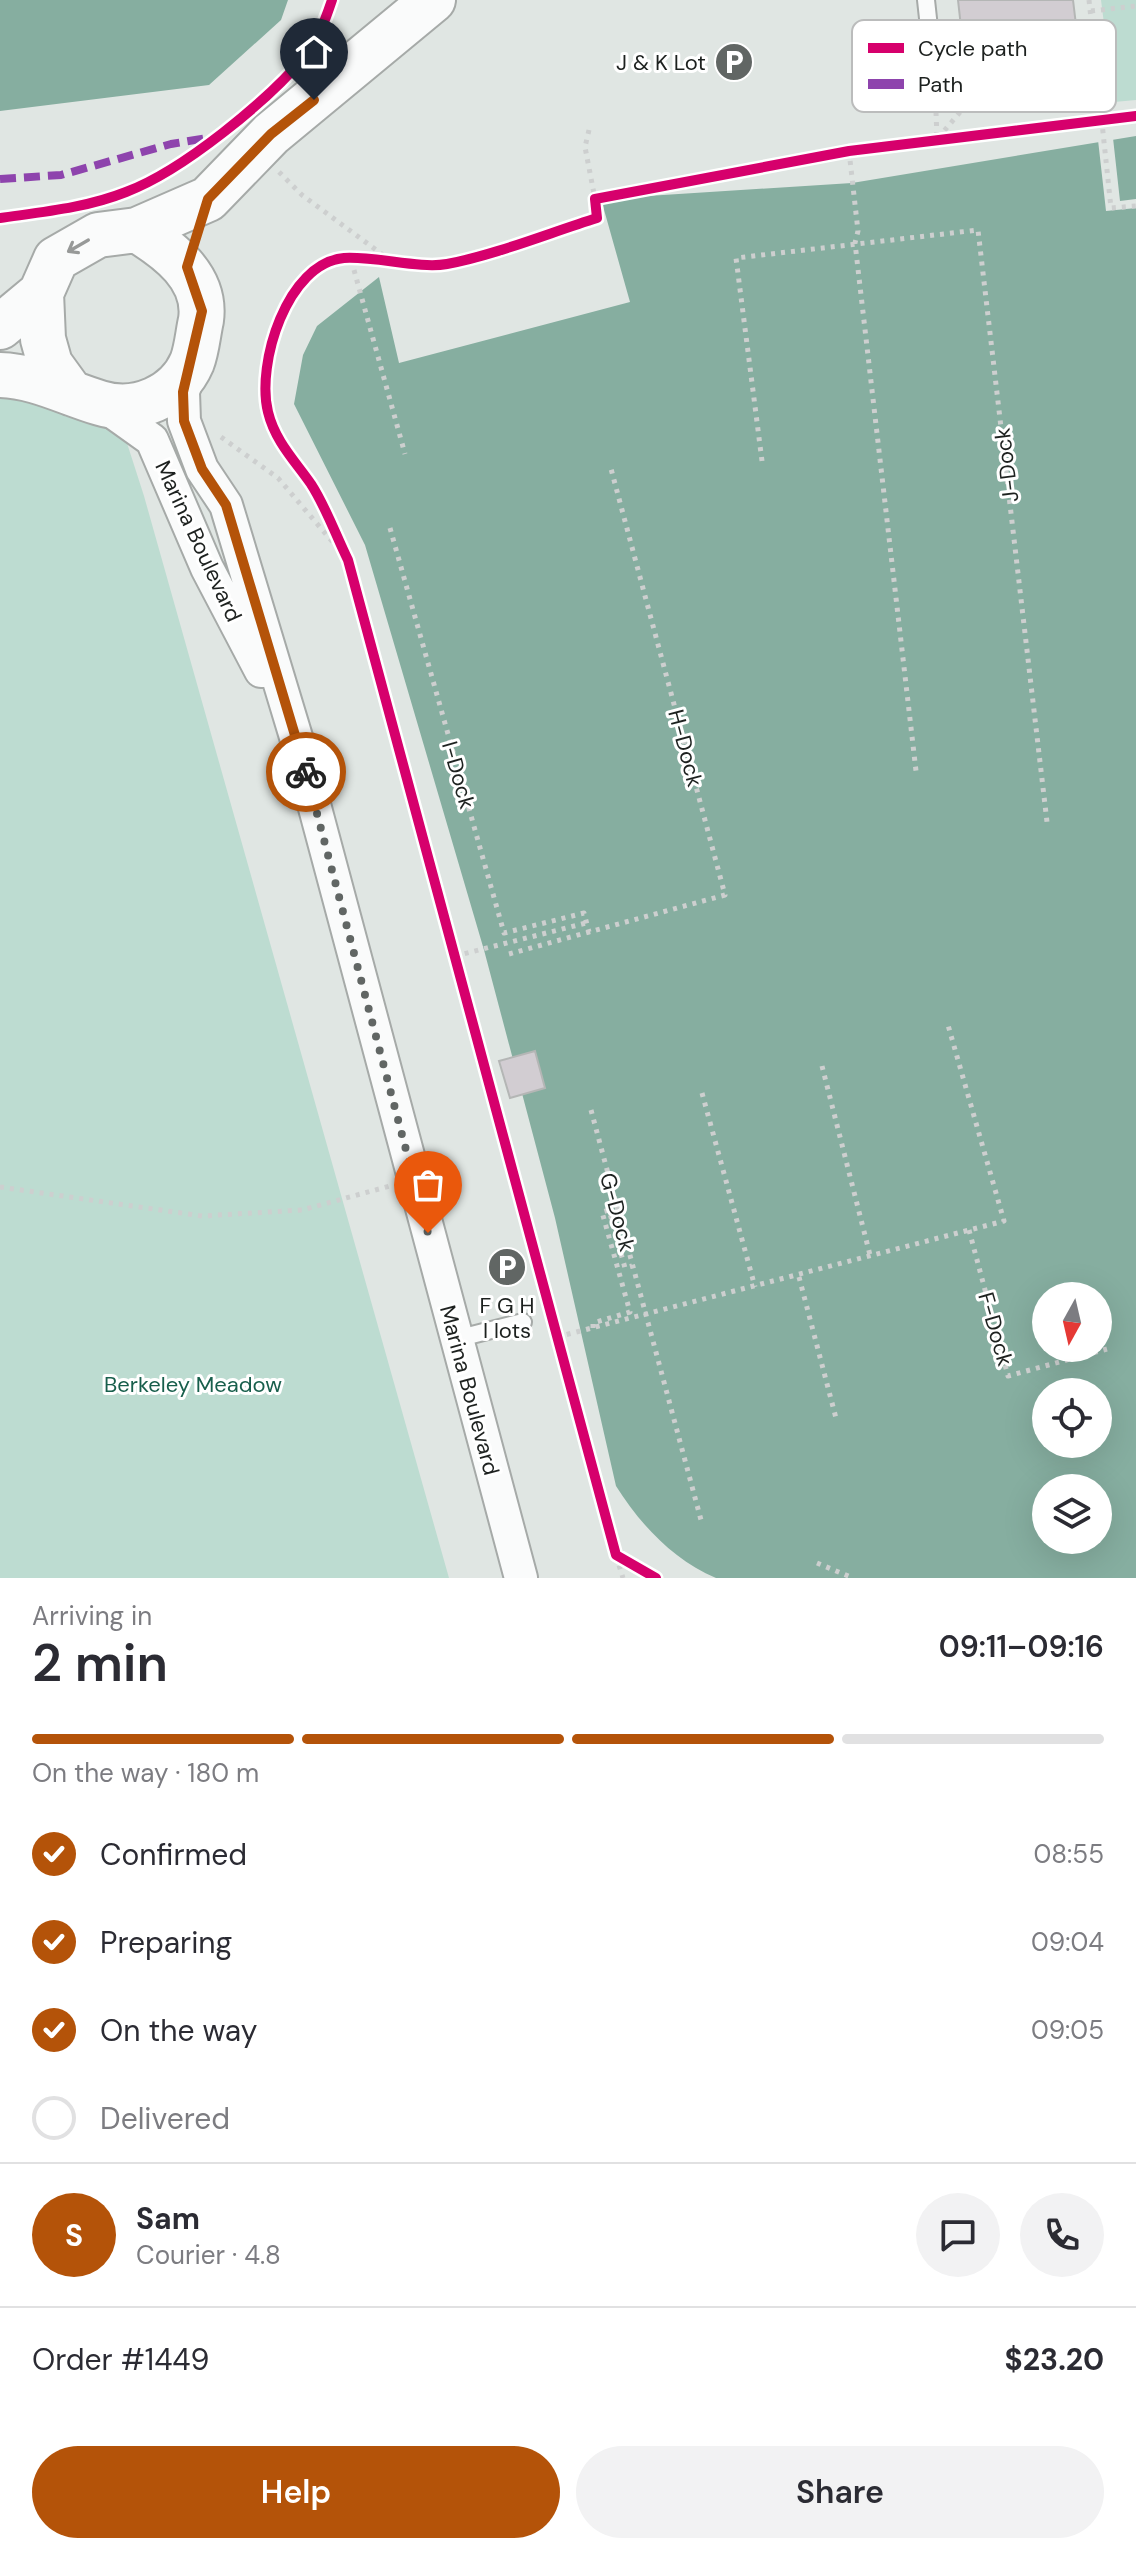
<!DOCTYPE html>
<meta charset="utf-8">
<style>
:root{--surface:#fff;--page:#f2f2f3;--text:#2b2b33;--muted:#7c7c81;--line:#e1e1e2;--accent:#b45309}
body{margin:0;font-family:"DM Sans",sans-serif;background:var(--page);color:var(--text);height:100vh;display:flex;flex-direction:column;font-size:30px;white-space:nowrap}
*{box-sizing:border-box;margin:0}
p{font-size:26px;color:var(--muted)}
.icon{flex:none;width:44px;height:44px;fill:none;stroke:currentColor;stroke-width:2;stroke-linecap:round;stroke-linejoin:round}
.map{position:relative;height:1578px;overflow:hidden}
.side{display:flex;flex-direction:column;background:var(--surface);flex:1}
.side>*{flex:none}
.needle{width:52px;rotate:188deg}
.buttons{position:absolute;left:1032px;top:1282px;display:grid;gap:16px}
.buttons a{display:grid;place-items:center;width:80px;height:80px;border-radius:50%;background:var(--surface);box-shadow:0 8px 32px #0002;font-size:40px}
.pin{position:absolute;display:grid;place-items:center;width:68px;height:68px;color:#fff;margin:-82px -34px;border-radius:50% 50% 50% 0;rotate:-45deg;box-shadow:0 0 8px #0007}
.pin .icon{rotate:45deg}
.courier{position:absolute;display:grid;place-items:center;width:80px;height:80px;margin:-40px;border:6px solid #b45309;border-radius:50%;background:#fff;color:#222;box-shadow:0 2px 10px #0007}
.overview em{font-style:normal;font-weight:600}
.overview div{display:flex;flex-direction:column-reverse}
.overview{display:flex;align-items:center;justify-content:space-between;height:136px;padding:0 32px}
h1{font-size:52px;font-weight:600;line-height:60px}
.bar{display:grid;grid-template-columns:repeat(4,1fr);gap:12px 8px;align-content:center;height:96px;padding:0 32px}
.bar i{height:10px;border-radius:6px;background:var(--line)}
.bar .active{background:var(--accent)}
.bar p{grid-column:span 4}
.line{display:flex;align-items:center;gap:20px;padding:0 32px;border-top:2px solid var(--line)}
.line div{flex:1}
.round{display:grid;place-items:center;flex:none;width:84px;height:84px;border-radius:42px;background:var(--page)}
ol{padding:0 32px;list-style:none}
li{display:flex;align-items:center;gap:24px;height:88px}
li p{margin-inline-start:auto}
li .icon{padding:8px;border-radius:50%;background:var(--accent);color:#fff;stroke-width:4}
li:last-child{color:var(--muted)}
li i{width:44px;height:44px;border:4px solid var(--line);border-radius:50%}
.primary-button{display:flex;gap:16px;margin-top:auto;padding:16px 32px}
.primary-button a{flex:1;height:92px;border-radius:48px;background:var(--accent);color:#fff;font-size:32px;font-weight:600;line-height:92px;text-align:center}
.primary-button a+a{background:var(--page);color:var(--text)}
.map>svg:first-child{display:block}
.green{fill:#bddcd1}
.water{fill:#86aea0;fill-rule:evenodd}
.pier{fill:#e0e6e3}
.building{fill:#d2cdd2;stroke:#b4b6b5;stroke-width:2}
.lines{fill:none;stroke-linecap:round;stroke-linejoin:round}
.lane-casing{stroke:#a6aaa8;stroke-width:20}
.street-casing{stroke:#a6aaa8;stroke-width:36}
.secondary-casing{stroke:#a6aaa8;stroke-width:48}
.path{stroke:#cdcfcf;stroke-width:5;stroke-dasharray:4 6;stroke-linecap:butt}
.lane{stroke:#fafbfb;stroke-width:16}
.street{stroke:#fafbfb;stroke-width:32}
.secondary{stroke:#fafbfb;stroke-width:44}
.quiet{stroke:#8e44ad;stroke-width:8;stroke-dasharray:16 8;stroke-linecap:butt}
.cycleway-casing{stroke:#fff;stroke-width:15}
.cycleway{stroke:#d6006c;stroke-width:10}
.oneway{stroke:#979998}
.done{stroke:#616664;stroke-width:8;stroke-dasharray:0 14.4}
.route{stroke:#b45309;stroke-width:10}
.labels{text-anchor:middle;stroke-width:6;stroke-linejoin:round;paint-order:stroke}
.poi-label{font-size:22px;fill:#1d211f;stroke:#fff;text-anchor:end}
.street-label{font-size:22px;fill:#1d211f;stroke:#fff}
.park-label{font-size:22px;fill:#185f4c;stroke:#fff}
.key{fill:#fff;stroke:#bbbcbc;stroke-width:2}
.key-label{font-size:22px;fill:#1d211f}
</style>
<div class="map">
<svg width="1136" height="1578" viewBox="0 0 1136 1578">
<rect width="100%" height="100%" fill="#e0e6e3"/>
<path class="green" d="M1101,0h35v100l-22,2z
M0,393l69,6 57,41 18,56 305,1082h-449z"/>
<path class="water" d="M0,0h288l-7,20 -72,65 -209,26z
M1136,136v1442h-420c-43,-18 -76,-54 -100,-92l-61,-268 -71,-268 -119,-405 -71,-141 9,-49 14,-29 62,-49 20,86 231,-61 -29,-103 251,-16zM1046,1296h52v52h-52zM1046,1392h52v52h-52zM1046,1488h52v52h-52z"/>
<path class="pier" d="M1113,138l7,63 16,-2v9l-30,3 -8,-71z"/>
<path class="building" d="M958,0h115l3,25 -16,1 7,50 -49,7 -4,-31 -17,2 -3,-22 -32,4z
M535,1051l10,37 -35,10 -11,-37z"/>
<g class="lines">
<g class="lane-casing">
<path id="lane" d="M926,0l10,92
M456,1339l67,-17"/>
</g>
<g class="street-casing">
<path id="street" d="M191,365l-8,27 1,29 18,48 24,36 70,232 225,841
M103,405l49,35 55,128 54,103"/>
</g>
<g class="secondary-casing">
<path id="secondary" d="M0,327l41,-34
M0,375c36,1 66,18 100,28 36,11 77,-6 92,-41 5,-13 6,-29 9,-42 6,-43 -33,-71 -64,-90
M71,393l-21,-29 -7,-25 -2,-46 15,-34 42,-24 39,-5 71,-31 63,-65 162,-134"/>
</g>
<path class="path" d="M1089,0l22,208 25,-2
M1091,11l45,-5
M936,112l1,26
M589,130l-4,17 10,52
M938,138l23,-27 -3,-52 107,-10 -1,-14 29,-2
M849,151l9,80 -3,12 61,528
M279,172l23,23 85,63 57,7 153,-47 -2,-19 254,-48 287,-35
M354,270l51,184
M221,437l57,41 70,82 268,995 40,23
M762,461l-26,-203 242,-28 69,592
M390,528l114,405 80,-20 5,19 136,-37 -115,-430
M509,954l80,-22
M455,956l131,-33
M822,1066l48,189
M702,1093l53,194
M591,1110l110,410
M0,1187l202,29 100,-6 88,-24
M969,1230l39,146 99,-27
M799,1277l38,145
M593,1328v-5l37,-11 -28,-100 7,-2 16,58 7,-2
M557,1337l447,-116 -56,-196
M616,1556l7,22
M817,1563l36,15"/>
<use href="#lane" class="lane"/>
<use href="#street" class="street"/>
<use href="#secondary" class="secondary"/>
<path class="quiet" d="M0,179l61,-4 110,-31 36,-6"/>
<g class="cycleway-casing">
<path id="cycleway" d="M0,218c42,-6 86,-10 126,-26 56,-21 142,-91 180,-137 12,-14 20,-37 26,-55
M656,1578l-40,-23 -268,-995c-12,-24 -22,-53 -37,-76 -16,-23 -36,-43 -43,-72 -12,-48 19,-149 76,-154 32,-2 75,11 103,6 48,-9 102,-31 150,-46l-2,-19 254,-48 287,-35"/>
</g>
<use href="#cycleway" class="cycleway"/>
</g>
<defs><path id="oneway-shaft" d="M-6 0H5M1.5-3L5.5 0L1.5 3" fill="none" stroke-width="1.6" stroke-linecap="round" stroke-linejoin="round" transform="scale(2)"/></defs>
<use class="oneway" href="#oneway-shaft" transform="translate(78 246) rotate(150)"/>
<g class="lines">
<path class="done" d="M306,772l122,461"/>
<path class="route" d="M306,772l-80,-267 -24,-36 -18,-48 -1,-29 19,-81 -15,-44 21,-68 63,-65 43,-34"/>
</g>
<defs>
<g id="parking-disc" transform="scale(2)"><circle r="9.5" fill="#616664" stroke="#fff"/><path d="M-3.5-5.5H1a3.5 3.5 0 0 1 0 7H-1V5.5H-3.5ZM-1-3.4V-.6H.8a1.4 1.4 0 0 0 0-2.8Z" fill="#fff"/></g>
</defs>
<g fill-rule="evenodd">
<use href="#parking-disc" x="734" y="62"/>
<use href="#parking-disc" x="507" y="1267"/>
</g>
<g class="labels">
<g class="poi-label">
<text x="706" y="70">J &amp; K Lot</text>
<text x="507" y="1313" text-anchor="middle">F G H<tspan x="507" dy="25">I lots</tspan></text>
</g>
<g class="street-label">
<text transform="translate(1006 465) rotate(-97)" y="8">J-Dock</text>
<text transform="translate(199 541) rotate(65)" y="8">Marina Boulevard</text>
<text transform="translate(686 748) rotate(75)" y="8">H-Dock</text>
<text transform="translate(459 775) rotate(74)" y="8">I-Dock</text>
<text transform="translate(618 1212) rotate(75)" y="8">G-Dock</text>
<text transform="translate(996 1329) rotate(74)" y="8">F-Dock</text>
<text transform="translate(470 1390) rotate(75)" y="8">Marina Boulevard</text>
</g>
<g class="park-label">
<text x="193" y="1392">Berkeley Meadow</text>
</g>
</g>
<rect x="852" y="20" width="264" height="92" rx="12" class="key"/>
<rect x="868" y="43" width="36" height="10" fill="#d6006c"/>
<rect x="868" y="79" width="36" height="10" fill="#8e44ad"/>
<g class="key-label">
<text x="918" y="56">Cycle path</text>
<text x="918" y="92">Path</text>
</g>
</svg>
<div class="buttons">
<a><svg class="needle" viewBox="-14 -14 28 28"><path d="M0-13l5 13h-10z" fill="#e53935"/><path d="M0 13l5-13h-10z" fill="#7c7c81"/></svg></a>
<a><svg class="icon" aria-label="locate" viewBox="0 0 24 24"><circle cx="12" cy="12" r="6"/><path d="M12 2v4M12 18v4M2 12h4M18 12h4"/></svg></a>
<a><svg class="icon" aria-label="layers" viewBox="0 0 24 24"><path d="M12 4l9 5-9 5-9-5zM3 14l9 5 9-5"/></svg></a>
</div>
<div class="pin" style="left:428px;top:1233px;background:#ea580c"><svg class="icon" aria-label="bag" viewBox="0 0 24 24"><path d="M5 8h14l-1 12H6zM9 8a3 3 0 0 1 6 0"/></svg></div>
<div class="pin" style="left:314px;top:100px;background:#1f2937"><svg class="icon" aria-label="home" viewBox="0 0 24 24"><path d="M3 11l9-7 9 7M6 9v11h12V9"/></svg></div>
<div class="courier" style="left:306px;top:772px"><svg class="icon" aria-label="bike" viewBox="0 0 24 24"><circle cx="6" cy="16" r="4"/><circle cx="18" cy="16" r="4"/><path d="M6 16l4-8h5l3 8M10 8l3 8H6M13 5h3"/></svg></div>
</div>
<section class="side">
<div class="overview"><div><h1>2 min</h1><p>Arriving in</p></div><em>09:11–09:16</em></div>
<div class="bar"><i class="active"></i><i class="active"></i><i class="active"></i><i></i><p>On the way · 180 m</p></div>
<ol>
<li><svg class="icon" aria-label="check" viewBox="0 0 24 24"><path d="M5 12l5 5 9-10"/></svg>Confirmed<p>08:55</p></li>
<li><svg class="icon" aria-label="check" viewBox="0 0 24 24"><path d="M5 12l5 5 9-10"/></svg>Preparing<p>09:04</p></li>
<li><svg class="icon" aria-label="check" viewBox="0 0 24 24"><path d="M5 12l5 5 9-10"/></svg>On the way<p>09:05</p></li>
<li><i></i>Delivered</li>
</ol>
<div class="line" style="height:144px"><b class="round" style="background:var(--accent);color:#fff">S</b><div><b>Sam</b><p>Courier · 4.8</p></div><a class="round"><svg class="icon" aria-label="chat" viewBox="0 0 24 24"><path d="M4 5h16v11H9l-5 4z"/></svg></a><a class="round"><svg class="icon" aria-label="phone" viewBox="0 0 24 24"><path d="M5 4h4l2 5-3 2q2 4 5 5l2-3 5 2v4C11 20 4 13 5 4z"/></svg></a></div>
<div class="line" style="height:104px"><div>Order #1449</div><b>$23.20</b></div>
<div class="primary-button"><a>Help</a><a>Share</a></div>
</section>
